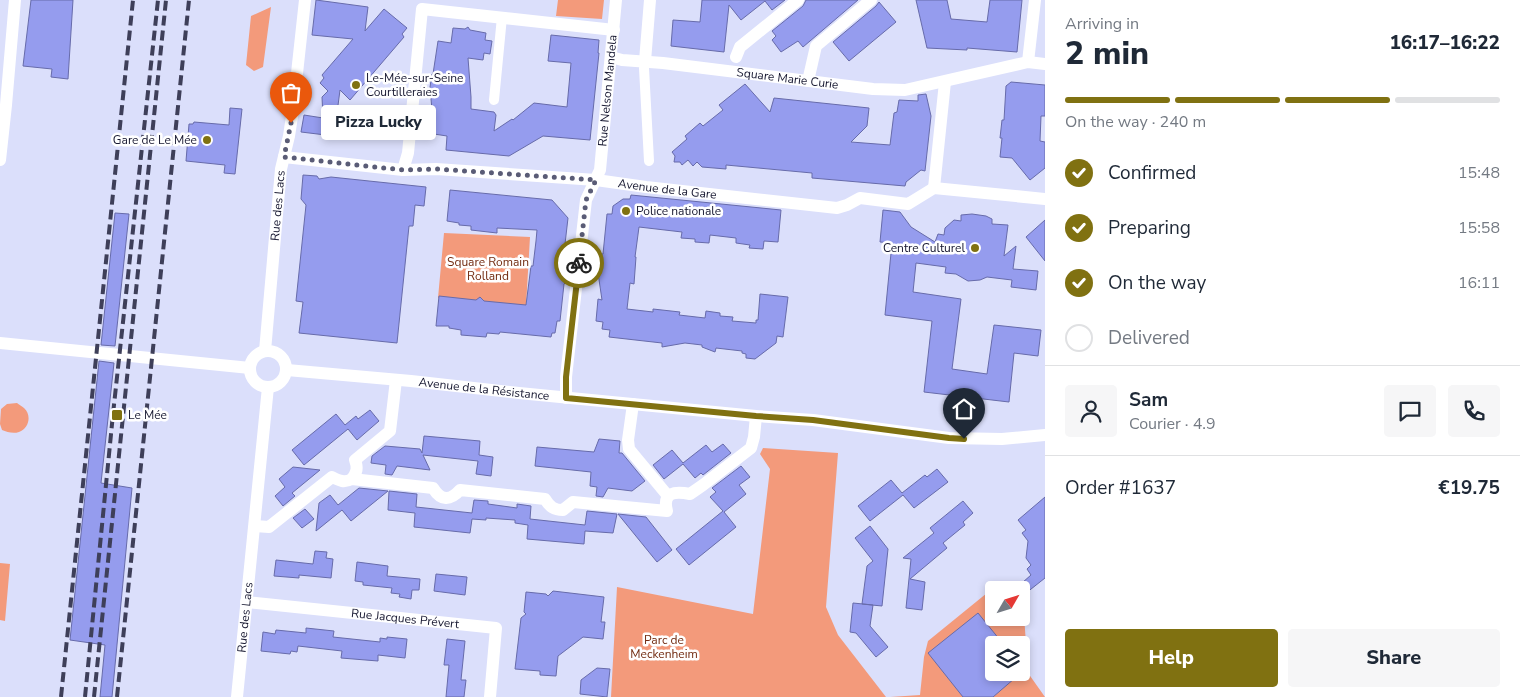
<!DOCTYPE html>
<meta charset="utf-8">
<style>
:root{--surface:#fff;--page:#f6f6f7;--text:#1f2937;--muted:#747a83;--line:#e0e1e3;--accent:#807111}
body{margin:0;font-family:"Nunito Sans",sans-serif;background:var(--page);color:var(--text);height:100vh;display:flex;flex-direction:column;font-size:19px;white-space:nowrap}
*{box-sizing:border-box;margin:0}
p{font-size:16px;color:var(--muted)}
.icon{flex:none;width:28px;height:28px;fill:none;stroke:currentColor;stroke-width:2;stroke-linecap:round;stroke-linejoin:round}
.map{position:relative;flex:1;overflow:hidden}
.side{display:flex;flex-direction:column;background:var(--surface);width:475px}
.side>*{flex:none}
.needle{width:32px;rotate:51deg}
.tools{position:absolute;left:985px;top:581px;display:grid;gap:10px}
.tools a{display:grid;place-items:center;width:45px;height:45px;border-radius:5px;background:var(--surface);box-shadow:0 2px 8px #0003;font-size:25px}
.pin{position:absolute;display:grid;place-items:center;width:42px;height:42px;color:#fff;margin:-51px -21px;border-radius:50% 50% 50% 0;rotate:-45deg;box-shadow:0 0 5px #0007}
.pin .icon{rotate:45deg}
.courier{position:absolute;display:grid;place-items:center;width:50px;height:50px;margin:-25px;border:4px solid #807111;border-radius:50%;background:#fff;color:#222;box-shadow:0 1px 6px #0007}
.bubble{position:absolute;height:35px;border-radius:5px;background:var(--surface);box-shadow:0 2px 8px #0003;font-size:16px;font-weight:800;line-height:35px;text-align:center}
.overview em{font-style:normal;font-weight:800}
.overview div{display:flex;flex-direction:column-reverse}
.overview{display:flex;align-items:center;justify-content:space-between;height:85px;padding:0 20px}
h1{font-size:32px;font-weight:800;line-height:38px}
.bar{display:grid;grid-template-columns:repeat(4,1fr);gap:8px 5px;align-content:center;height:60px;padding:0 20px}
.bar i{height:6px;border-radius:4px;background:var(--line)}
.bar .on{background:var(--accent)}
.bar p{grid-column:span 4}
.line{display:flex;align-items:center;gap:12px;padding:0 20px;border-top:1px solid var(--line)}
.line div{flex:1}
.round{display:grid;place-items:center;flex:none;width:52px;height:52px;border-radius:5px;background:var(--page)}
ol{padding:0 20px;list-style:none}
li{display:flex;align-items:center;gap:15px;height:55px}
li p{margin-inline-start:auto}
li .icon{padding:5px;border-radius:50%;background:var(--accent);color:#fff;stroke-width:4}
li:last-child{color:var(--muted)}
li i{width:28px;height:28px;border:2px solid var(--line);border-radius:50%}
.action{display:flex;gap:10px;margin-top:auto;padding:10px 20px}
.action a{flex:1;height:58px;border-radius:5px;background:var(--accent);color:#fff;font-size:20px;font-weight:800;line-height:58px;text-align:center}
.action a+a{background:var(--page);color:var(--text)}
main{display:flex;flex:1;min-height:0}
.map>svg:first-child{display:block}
.green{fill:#f39a7b;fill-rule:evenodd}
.building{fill:#959cee;stroke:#676baa}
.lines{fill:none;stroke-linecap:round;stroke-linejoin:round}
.pedestrian{stroke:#fff;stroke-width:10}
.minor{stroke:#fff;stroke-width:12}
.rail{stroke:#3e3f59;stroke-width:4;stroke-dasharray:10 5;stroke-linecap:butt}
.done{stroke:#5a5c76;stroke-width:5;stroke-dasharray:0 9}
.route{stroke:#807111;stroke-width:6}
.poi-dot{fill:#807111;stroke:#fff;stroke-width:2}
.labels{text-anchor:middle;stroke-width:5;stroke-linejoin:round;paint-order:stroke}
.poi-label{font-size:12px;fill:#15162f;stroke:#fff;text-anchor:start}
.street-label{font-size:12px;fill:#15162f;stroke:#fff}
.park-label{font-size:12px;fill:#712a0f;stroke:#fff}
</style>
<main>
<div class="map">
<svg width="1045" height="697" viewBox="0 0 1045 697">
<rect width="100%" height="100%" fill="#dbdffb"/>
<path class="green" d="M558,0h46l-2,19 -46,-3z
M271,7l-8,60 -9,4 -8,-6 5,-49z
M444,233l86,4 -4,69 -88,-8z
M17,403c2,2 5,3 7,5 8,7 5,21 -5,24 -6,2 -12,0 -17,-2l-2,-6 1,-15 6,-5z
M763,448l75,5 -12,154 12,28 48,62h-275l6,-110 136,27 17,-145 -10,-15z
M0,563l10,1 -5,57 -5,-1z
M1000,585l4,5h-10v28h27v-7l3,4 4,58 17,24h-155l30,-2 4,-38 4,-16 59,-48zM994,645h27v27h-27z"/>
<path class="building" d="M31,0h42l-5,79 -17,-2 1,-8 -29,-3z
M316,0l52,7 -3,24 19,-22 23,19 -5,6 2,3 -54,63 -10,-10 -6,46 -33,-4 3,-17 19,3 -1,-21 6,-6 -8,-8 4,-5 -2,-3 31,-36 -41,-4z
M702,0h83l-13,10 -7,-9 -24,19 -12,-15 -5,47 -53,-6 2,-26 27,2z
M806,0h52l-55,47 -5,-6 -17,11 -9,-12 4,-4 -4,-5 31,-25z
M916,0h31l4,19 36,3 3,-22h32l-5,52 -50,-4v2l-40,-2z
M879,2l17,20 -47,39 -16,-19 43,-36z
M468,27l2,3 16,3 -1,7 7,1 -2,13 -6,-1 -1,7 -15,-2 3,39v12l23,3 2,3 -2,16 18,-12 1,1 21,-17 33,4 4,-44 -23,-2 3,-26 48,5 -1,13h1l-9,87 -47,-4 -34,20 -63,-6 1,-14 -13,-2 -4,-47 2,-13h1l5,-33 13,2 2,-15 12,1z
M1011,82l34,3v31h-4l-1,25 5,1v26l-15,12 -18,-22 -12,-1 2,-19h-2l2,-18h2l2,-34z
M745,84l25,28 4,-14 95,10 -2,18 -16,16 39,3 4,-32 3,-1 2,-12 19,1v-6l8,-1 5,22 -6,55 -4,-1 -15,12 -1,4 -93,-8v-5l-86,-8v4l-24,-2 -5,-5 -4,4 -5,-6 -6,5 -2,-3h-6l1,-6 -3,-4 15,-13 -2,-3 15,-13 3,3 20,-16 -4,-5z
M230,108l12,1 -7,65 -11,-1 1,-8 -39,-4 3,-37h4l1,-2 35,3z
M303,175l14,1 2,3 12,-2 95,10 -2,19 -9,-1 -2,21h-4l-12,117 -98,-10 4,-31 -7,-1 10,-96 -5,-6z
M450,190l102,10 16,18 -3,26h3l-4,32 4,4 -4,4 -4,37h-3l-2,12h-3l-1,4 -51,-5 -1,2 -12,-1 -1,4 -25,-2v-5l-12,-2v-2h-13l3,-30 37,4 4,-3 4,4 42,4 5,-39h2l3,-25 1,-11 -40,-2v5l-26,-3v-4l-12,-1v-2l-12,-2z
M631,195l150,15 -3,32 -14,-1 -1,8 -14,-1 1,-3 -14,-2v-5l-26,-3 -1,8 -14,-1v-3l-14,-1 1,-6 -43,-5 -4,30h1l-2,27 -4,-1 -3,26 26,3v-3l27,3 -1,3 26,3 1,-7 14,2v3l13,1 -1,4 24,2v-3h2l2,-26 28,3 -5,40 -6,-1 -1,7 -21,16 -9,-1v-4l-4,-1v-2l-26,-3 -1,4 -13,-5v-2l-17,-2 -23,4v-4l-53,-6 1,-7 -8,-1 1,-7 -7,-1 2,-22 4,1 -5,-34 2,-12h4l4,-40h5l1,-8 10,-7h7z
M883,210l17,2 11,15 24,15 3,-8 6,1 1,-7 9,-8 7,1v-6l11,-1 14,2 6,3v5l16,1 -4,31 12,-10 -3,23 25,2 -2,19 -25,-3 1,-7 -25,-3 -7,3 -12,1 -12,-7 -11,-1 1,-6 -30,-4 -3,29 48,7 -9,70 35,5 7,-49 47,5 -3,26 -24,-3 -5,49 -85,-10 8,-71 -47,-6 7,-72 -12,-1z
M115,213l14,1 -14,132 -14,-1z
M1045,220v41l-19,-24z
M99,361l15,2 -13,120 31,5 -20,209h-12l5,-52 -35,-5z
M370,410l9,11 -22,19 -9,-11 -44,36 -12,-15 44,-36 9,11 11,-9 2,3z
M424,436l56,5 -1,14 14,2 -2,19 -15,-2 2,-13 -55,-6 7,15 -33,-4 -5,9 -7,-1 1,-9 -15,-2 1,-7 13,-10 35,3 2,4z
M599,439l21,2 -1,12h3l23,28 -13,10 -24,-3 -5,9 -7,-1 1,-9 -7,-1 1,-14 -56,-6 2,-19 57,5z
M723,444l8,9 -28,22 -2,-2 -6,5 -12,-14 -19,15 -11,-14 19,-15 11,13 23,-18 6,7z
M741,466l9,11 -11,8 7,9 -22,18 12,15 -47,38 -13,-16 47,-38 -13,-14 6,-5 -4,-4z
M293,467l27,3 -28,23 3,3 -12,10 -8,-10 10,-9 -6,-8z
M937,469l11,13 -34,26 -11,-13 -33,26 -12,-15 33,-26 11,13 23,-18 2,2z
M359,488l29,3 -37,30 -9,-11 -26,21 3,-28 11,-8 8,10z
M389,491l28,3 -1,13 56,6 2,-13 14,1v3l29,4v-4l14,2 -1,13 55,6 2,-14 30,3 -4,19 -28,-2 -1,13 -57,-5 1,-14 -13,-2v-3l-29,-2v2l-14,-1 -2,14 -56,-6 1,-14 -27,-3z
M1045,497v81l-24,19v-7h-7l17,-15 -4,-6 4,-4 -5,-7 2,-17 -6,-8 4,-3 -8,-10z
M963,501l10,12 -10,9 2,3 -22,18 4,5 -37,31 15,3 -3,28 -16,-2 5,-49 -8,-1 31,-25 -4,-5z
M305,509l9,10 -12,9 -9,-10z
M618,514l28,3 26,33 -15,12z
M870,526l18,23 -6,57 -20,-2 5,-38 6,-5 -18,-23z
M315,551l12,1 -1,6 7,1 -2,19 -32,-3v3l-25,-2 2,-16 37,4z
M357,562l31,4 -1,10 33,3 -1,11h-7l-1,9 -12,-2 1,-3 -9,-1 1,-5 -29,-3v-3l-8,-1z
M436,574l31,3 -2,18 -31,-4z
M553,591l51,6 -3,25h4l-2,17 -20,-2 -25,19 -2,20 -16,-1v-4l-25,-2 6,-51 5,-4 -2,-2 2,-20 20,2 2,2z
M853,603l20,2 -3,21 18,21 -12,10 -20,-24 -6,-1z
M978,613l26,32h-10v27h28l-29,25h-30l-35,-44z
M306,628l28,3 -1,6 47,5v-4l7,1v-2l20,2 -2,19 -27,-3v6l-37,-3 1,-7 -44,-5 -1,6 -6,-1 -1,3 -29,-3 2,-19 12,2 1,-4 30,3z
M447,639l18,2 -4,39h5l-2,17h-18l3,-32h-5z
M597,668l13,1 -3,28 -27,-3 1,-14z"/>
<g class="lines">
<path class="pedestrian" d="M644,68l5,93
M494,100l8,-83"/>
<g class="minor">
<path id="s1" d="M611,57l11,3 41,3 210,26 32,1 123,-28 17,2"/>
<path d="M736,57l4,-10 58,-47"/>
<path d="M645,61l5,-61"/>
<path d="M1028,62l7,-62"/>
<path d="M808,81l8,-35 55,-46"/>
<path id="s2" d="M284,157l119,13 33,-1 160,11 50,7 191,21 10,-3 13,-7 48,6 26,-16 111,11"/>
<path d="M0,160l6,-55 9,-105"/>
<path d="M403,170l5,-17 14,-144 192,21"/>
<path d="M934,188l11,-106"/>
<path d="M0,343l250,25"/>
<circle cx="268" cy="369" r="18"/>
<path id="s3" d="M265,351l16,-182 8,-33 4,-26 12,-110"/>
<path id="s4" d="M287,370l124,11 108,12 237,23 57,4 136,18 53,1 43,-4"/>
<path id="s5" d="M566,398v-21l20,-177 14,-30 16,-170"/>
<path d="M633,404l-5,36 1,9 39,47"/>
<path d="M352,479c5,-7 6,-11 3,-19l35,-29 6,-51"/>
<path d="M255,526l14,1 63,-50c8,4 12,6 20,2l81,9c8,13 17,13 27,2l85,9c5,8 9,11 18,11l10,-8 94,9c-5,-19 8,-20 23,-17l13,-9 48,-37 3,-11 2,-21"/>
<path id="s6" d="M246,602l250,26 -6,69"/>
<path id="s7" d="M237,697l31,-310"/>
</g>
<path class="rail" d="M61,697l72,-697
M85,697l28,-283 45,-414
M94,697l72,-697
M117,697l72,-697"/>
</g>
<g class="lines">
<path class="done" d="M291,123l-7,34 119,13 33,-1 160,11 -10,20 -7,63"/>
<path class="route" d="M579,263l-13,114v21l190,18 57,4 136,18 15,1"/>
</g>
<g class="poi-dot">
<circle cx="356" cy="85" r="5"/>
<circle cx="207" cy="140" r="5"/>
<circle cx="626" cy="211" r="5"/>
<circle cx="975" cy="248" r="5"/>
<rect x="111" y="409" width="12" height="12" rx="2.5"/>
</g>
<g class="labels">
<g class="poi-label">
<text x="366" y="82">Le-Mée-sur-Seine<tspan x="366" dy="14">Courtilleraies</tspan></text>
<text x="197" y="144" text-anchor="end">Gare de Le Mée</text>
<text x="636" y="215">Police nationale</text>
<text x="965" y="252" text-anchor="end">Centre Culturel</text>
<text x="128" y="419">Le Mée</text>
</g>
<g class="street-label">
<text dy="4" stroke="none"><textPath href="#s1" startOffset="178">Square Marie Curie</textPath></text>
<text dy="4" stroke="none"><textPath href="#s5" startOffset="312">Rue Nelson Mandela</textPath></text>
<text dy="4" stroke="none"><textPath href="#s2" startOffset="385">Avenue de la Gare</textPath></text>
<text dy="4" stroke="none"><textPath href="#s3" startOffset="146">Rue des Lacs</textPath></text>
<text dy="4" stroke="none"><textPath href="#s4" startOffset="198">Avenue de la Résistance</textPath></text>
<text dy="4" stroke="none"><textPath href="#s7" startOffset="80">Rue des Lacs</textPath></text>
<text dy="4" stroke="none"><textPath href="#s6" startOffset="160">Rue Jacques Prévert</textPath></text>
</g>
<g class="park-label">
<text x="488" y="266">Square Romain<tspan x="488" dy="14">Rolland</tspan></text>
<text x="664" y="644">Parc de<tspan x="664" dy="14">Meckenheim</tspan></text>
</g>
</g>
</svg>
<div class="tools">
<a><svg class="needle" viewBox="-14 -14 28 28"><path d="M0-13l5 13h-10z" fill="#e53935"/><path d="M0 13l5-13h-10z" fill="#747a83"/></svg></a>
<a><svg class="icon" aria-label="layers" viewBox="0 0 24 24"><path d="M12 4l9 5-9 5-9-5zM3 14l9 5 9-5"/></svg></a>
</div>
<div class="pin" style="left:291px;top:123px;background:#ea580c"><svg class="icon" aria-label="bag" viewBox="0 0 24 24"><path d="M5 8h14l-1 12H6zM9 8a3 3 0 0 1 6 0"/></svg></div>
<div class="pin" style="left:964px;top:439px;background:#1f2937"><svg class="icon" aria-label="home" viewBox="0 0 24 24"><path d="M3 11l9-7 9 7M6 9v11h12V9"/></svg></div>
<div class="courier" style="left:579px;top:263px"><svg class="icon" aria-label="bike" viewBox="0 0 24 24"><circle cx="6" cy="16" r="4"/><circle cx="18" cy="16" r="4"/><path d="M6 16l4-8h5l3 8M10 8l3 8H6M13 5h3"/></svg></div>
<div class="bubble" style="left:321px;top:105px;width:115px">Pizza Lucky</div>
</div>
<section class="side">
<div class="overview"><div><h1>2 min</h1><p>Arriving in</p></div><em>16:17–16:22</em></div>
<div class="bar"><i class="on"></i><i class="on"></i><i class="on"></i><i></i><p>On the way · 240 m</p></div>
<ol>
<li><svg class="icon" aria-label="check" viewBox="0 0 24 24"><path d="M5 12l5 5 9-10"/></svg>Confirmed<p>15:48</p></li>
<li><svg class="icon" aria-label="check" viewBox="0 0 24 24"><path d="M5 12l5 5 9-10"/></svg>Preparing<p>15:58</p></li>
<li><svg class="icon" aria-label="check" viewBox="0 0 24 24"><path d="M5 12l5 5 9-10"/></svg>On the way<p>16:11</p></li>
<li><i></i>Delivered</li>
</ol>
<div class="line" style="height:90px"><a class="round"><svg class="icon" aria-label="person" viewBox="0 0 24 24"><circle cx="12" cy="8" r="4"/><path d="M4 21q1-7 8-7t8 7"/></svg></a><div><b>Sam</b><p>Courier · 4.9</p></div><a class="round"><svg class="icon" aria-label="chat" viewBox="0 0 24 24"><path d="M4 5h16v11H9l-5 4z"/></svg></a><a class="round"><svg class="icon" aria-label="phone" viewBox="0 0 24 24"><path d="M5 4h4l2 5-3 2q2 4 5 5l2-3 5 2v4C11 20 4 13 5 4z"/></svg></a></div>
<div class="line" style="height:65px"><div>Order #1637</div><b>€19.75</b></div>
<div class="action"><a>Help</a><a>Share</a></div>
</section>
</main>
